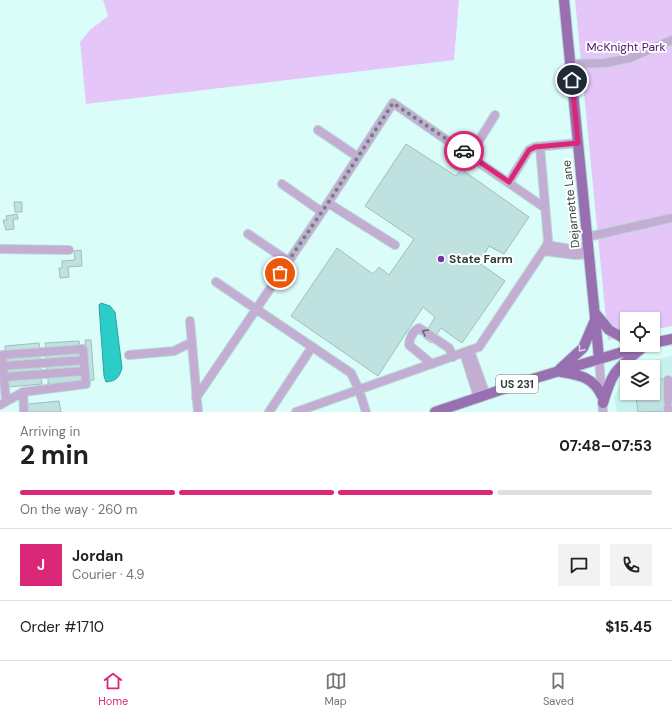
<!DOCTYPE html>
<meta charset="utf-8">
<style>
:root{--surface:#fff;--page:#f2f2f2;--text:#202124;--muted:#757577;--line:#e0e0e0;--accent:#db2777}
body{margin:0;font-family:"DM Sans",sans-serif;background:var(--page);color:var(--text);height:100vh;display:flex;flex-direction:column;font-size:15px;white-space:nowrap}
*{box-sizing:border-box;margin:0}
p{font-size:13px;color:var(--muted)}
.icon{flex:none;width:22px;height:22px;fill:none;stroke:currentColor;stroke-width:2;stroke-linecap:round;stroke-linejoin:round}
.map{position:relative;height:412px;overflow:hidden}
.sheet{display:flex;flex-direction:column;background:var(--surface);flex:1}
.sheet>*{flex:none}
.tools{position:absolute;left:620px;top:312px;display:grid;gap:8px}
.tools a{display:grid;place-items:center;width:40px;height:40px;border-radius:0px;background:var(--surface);box-shadow:0 1px 3px #0004;font-size:20px}
.pin{position:absolute;display:grid;place-items:center;width:34px;height:34px;color:#fff;margin:-17px;border:2px solid #fff;border-radius:50%;box-shadow:0 1px 4px #0007}
.courier{position:absolute;display:grid;place-items:center;width:40px;height:40px;margin:-20px;border:3px solid #db2777;border-radius:50%;background:#fff;color:#222;box-shadow:0 1px 5px #0007}
.summary em{font-style:normal;font-weight:700}
.summary div{display:flex;flex-direction:column-reverse}
.summary{display:flex;align-items:center;justify-content:space-between;height:68px;padding:0 20px}
h1{font-size:26px;font-weight:700;line-height:30px}
.bar{display:grid;grid-template-columns:repeat(4,1fr);gap:6px 4px;align-content:center;height:48px;padding:0 20px}
.bar i{height:5px;border-radius:3px;background:var(--line)}
.bar .current{background:var(--accent)}
.bar p{grid-column:span 4}
.line{display:flex;align-items:center;gap:10px;padding:0 20px;border-top:1px solid var(--line)}
.line div{flex:1}
.round{display:grid;place-items:center;flex:none;width:42px;height:42px;border-radius:0px;background:var(--page)}
.tabs{display:flex;justify-content:space-around;align-items:center;height:56px;border-top:1px solid var(--line);background:var(--surface);font-size:11px;color:var(--muted)}
.tabs a{display:grid;justify-items:center;gap:2px}
.tabs .current{color:var(--accent)}
.map>svg:first-child{display:block}
.built{fill:#c6f1ee}
.green{fill:#e4c6f8}
.water{fill:#2acdc8;stroke:#2ca39f}
.building{fill:#bfe1df;stroke:#9ebfbd}
.lines{fill:none;stroke-linecap:round;stroke-linejoin:round}
.minor-casing{stroke:#b8d7d5;stroke-width:10}
.major-casing{stroke:#b8d7d5;stroke-width:12}
.minor{stroke:#c3add2;stroke-width:8}
.major{stroke:#9870b2;stroke-width:10}
.oneway{stroke:#656672}
.oneway2{stroke:#dbcde4}
.done{stroke:#6d8280;stroke-width:4;stroke-dasharray:0 7.2}
.route{stroke:#db2777;stroke-width:5}
.poi-dot{fill:#7c31a3;stroke:#fff;stroke-width:1.5}
.labels{text-anchor:middle;stroke-width:4;stroke-linejoin:round;paint-order:stroke}
.shield{fill:#fff;stroke:#707979;stroke-width:1}
.shield-label{font-size:11px;font-weight:bold;fill:#32403f}
.park-label{font-size:12px;fill:#510d70;stroke:#fff}
.street-label{font-size:12px;fill:#32403f;stroke:#fff}
.poi-label{font-size:12px;font-weight:bold;fill:#32403f;stroke:#fff;text-anchor:start}
</style>
<div class="map">
<svg width="672" height="412" viewBox="0 0 672 412">
<rect width="100%" height="100%" fill="#dafdfa"/>
<path class="built" d="M672,356v56h-55l-3,-15 13,-27v23h26v-26h-24l2,-3z"/>
<path class="green" d="M103,0h356l-5,60 -368,44 -6,-62 10,-12 18,-14z
M575,0h97v326l-19,4v-11h-26v17l-19,4z"/>
<path class="water" d="M101,303l9,3 5,6 7,56c-3,10 -6,13 -16,14l-2,-6 -5,-71z"/>
<path class="building" d="M406,144l50,32 5,-7 68,48 -25,37 -15,-8 -10,17 26,18 -43,62 -21,-15 -10,15 -8,-6 12,-20 -12,-10 -45,69 -87,-60 46,-68 36,26 6,-7 10,8 25,-36 -49,-33z
M14,202h8v10h-7z
M17,214l1,5h-5l1,10 -8,1 -3,-10h4l-1,-4z
M81,250l1,16 -14,1 1,10 -9,1 -1,-10h3v-7l13,-1 -1,-9z
M85,340h6l3,40 -5,1z
M79,341l1,5 -34,2 -1,-5z
M39,343l1,6 -35,3v-6z
M80,352l1,5 -35,2v-5z
M40,355v5l-34,3v-6z
M81,362l1,6 -35,3v-6z
M40,366l1,5 -34,3 -1,-6z
M82,373l1,8 -35,3v-8z
M41,377l1,7 -34,3 -1,-8z
M653,379h10l2,22h5l1,7 -5,3 -28,1 -2,-17 -1,-2h18z
M59,401l2,11h-33v-8z"/>
<g class="lines">
<g class="minor-casing">
<path id="minor" d="M570,64l35,-1 25,-5 42,-18
M318,130l40,27
M470,155l25,-40
M509,182l20,-32 6,-3 43,-4
M282,184l40,28
M328,203l67,42
M248,234l40,27
M587,237l85,-19
M547,245l23,4 18,-3
M0,249l69,1
M544,251l31,4 14,-1
M216,282l135,91 8,17 7,22
M190,321l8,91
M470,351l16,44
M464,353l14,44
M129,355l45,-4 18,-9
M599,358l4,54
M432,364l-23,-19c0,-6 4,-14 10,-17l30,20 4,9
M3,366l81,-6
M4,377l81,-6
M23,392l1,20
M196,398l132,-195 65,-100 152,105
M668,401v-21
M0,405l23,-13 63,-8 -3,-35 -81,6 4,46
M668,408v4
M269,412l43,-65
M296,412l183,-65 68,-102 1,-5 -8,-93"/>
</g>
<g class="major-casing">
<path id="major" d="M564,0l35,358
M595,313l14,17 18,10
M653,343l19,-4
M560,369l23,-21 12,-28
M561,372c19,3 32,5 41,24
M603,403c10,-34 13,-33 39,-55
M435,412l101,-34 110,-33"/>
</g>
<use href="#minor" class="minor"/>
<use href="#major" class="major"/>
</g>
<defs><path id="oneway-chevron" d="M-2-3.5L2.5 0L-2 3.5" fill="none" stroke-width="1.6" stroke-linecap="round" stroke-linejoin="round"/></defs>
<use class="oneway" href="#oneway-chevron" transform="translate(425 332) rotate(-150)"/>
<use class="oneway2" href="#oneway-chevron" transform="translate(581 349) rotate(129)"/>
<g class="lines">
<path class="done" d="M280,273l48,-70 65,-100 71,48"/>
<path class="route" d="M464,151l45,31 20,-32 6,-3 43,-4 -6,-63"/>
</g>
<circle class="poi-dot" cx="441" cy="259" r="4"/>
<g class="labels">
<rect class="shield" x="496" y="375" width="42" height="18" rx="3"/>
<g class="shield-label">
<text x="517" y="388">US 231</text>
</g>
<g class="park-label">
<text x="626" y="51">McKnight Park</text>
</g>
<g class="street-label">
<text transform="translate(571 204) rotate(-96)" y="4">Dejarnette Lane</text>
</g>
<g class="poi-label">
<text x="449" y="263">State Farm</text>
</g>
</g>
</svg>
<div class="tools">
<a><svg class="icon" aria-label="locate" viewBox="0 0 24 24"><circle cx="12" cy="12" r="6"/><path d="M12 2v4M12 18v4M2 12h4M18 12h4"/></svg></a>
<a><svg class="icon" aria-label="layers" viewBox="0 0 24 24"><path d="M12 4l9 5-9 5-9-5zM3 14l9 5 9-5"/></svg></a>
</div>
<div class="pin" style="left:280px;top:273px;background:#ea580c"><svg class="icon" aria-label="bag" viewBox="0 0 24 24"><path d="M5 8h14l-1 12H6zM9 8a3 3 0 0 1 6 0"/></svg></div>
<div class="pin" style="left:572px;top:80px;background:#1f2937"><svg class="icon" aria-label="home" viewBox="0 0 24 24"><path d="M3 11l9-7 9 7M6 9v11h12V9"/></svg></div>
<div class="courier" style="left:464px;top:151px"><svg class="icon" aria-label="car" viewBox="0 0 24 24"><path d="M5 17H2v-5l4-1 3-4h7l3 4 3 1v5h-3M9 17h6M6 11h13"/><circle cx="7" cy="17" r="2"/><circle cx="17" cy="17" r="2"/></svg></div>
</div>
<section class="sheet">
<div class="summary"><div><h1>2 min</h1><p>Arriving in</p></div><em>07:48–07:53</em></div>
<div class="bar"><i class="current"></i><i class="current"></i><i class="current"></i><i></i><p>On the way · 260 m</p></div>
<div class="line" style="height:72px"><b class="round" style="background:var(--accent);color:#fff">J</b><div><b>Jordan</b><p>Courier · 4.9</p></div><a class="round"><svg class="icon" aria-label="chat" viewBox="0 0 24 24"><path d="M4 5h16v11H9l-5 4z"/></svg></a><a class="round"><svg class="icon" aria-label="phone" viewBox="0 0 24 24"><path d="M5 4h4l2 5-3 2q2 4 5 5l2-3 5 2v4C11 20 4 13 5 4z"/></svg></a></div>
<div class="line" style="height:52px"><div>Order #1710</div><b>$15.45</b></div>
</section>
<nav class="tabs">
<a class="current"><svg class="icon" aria-label="home" viewBox="0 0 24 24"><path d="M3 11l9-7 9 7M6 9v11h12V9"/></svg>Home</a>
<a><svg class="icon" aria-label="map" viewBox="0 0 24 24"><path d="M3 6l6-2 6 2 6-2v14l-6 2-6-2-6 2zM9 4v14M15 6v14"/></svg>Map</a>
<a><svg class="icon" aria-label="saved" viewBox="0 0 24 24"><path d="M7 4h10v16l-5-4-5 4z"/></svg>Saved</a>
</nav>
